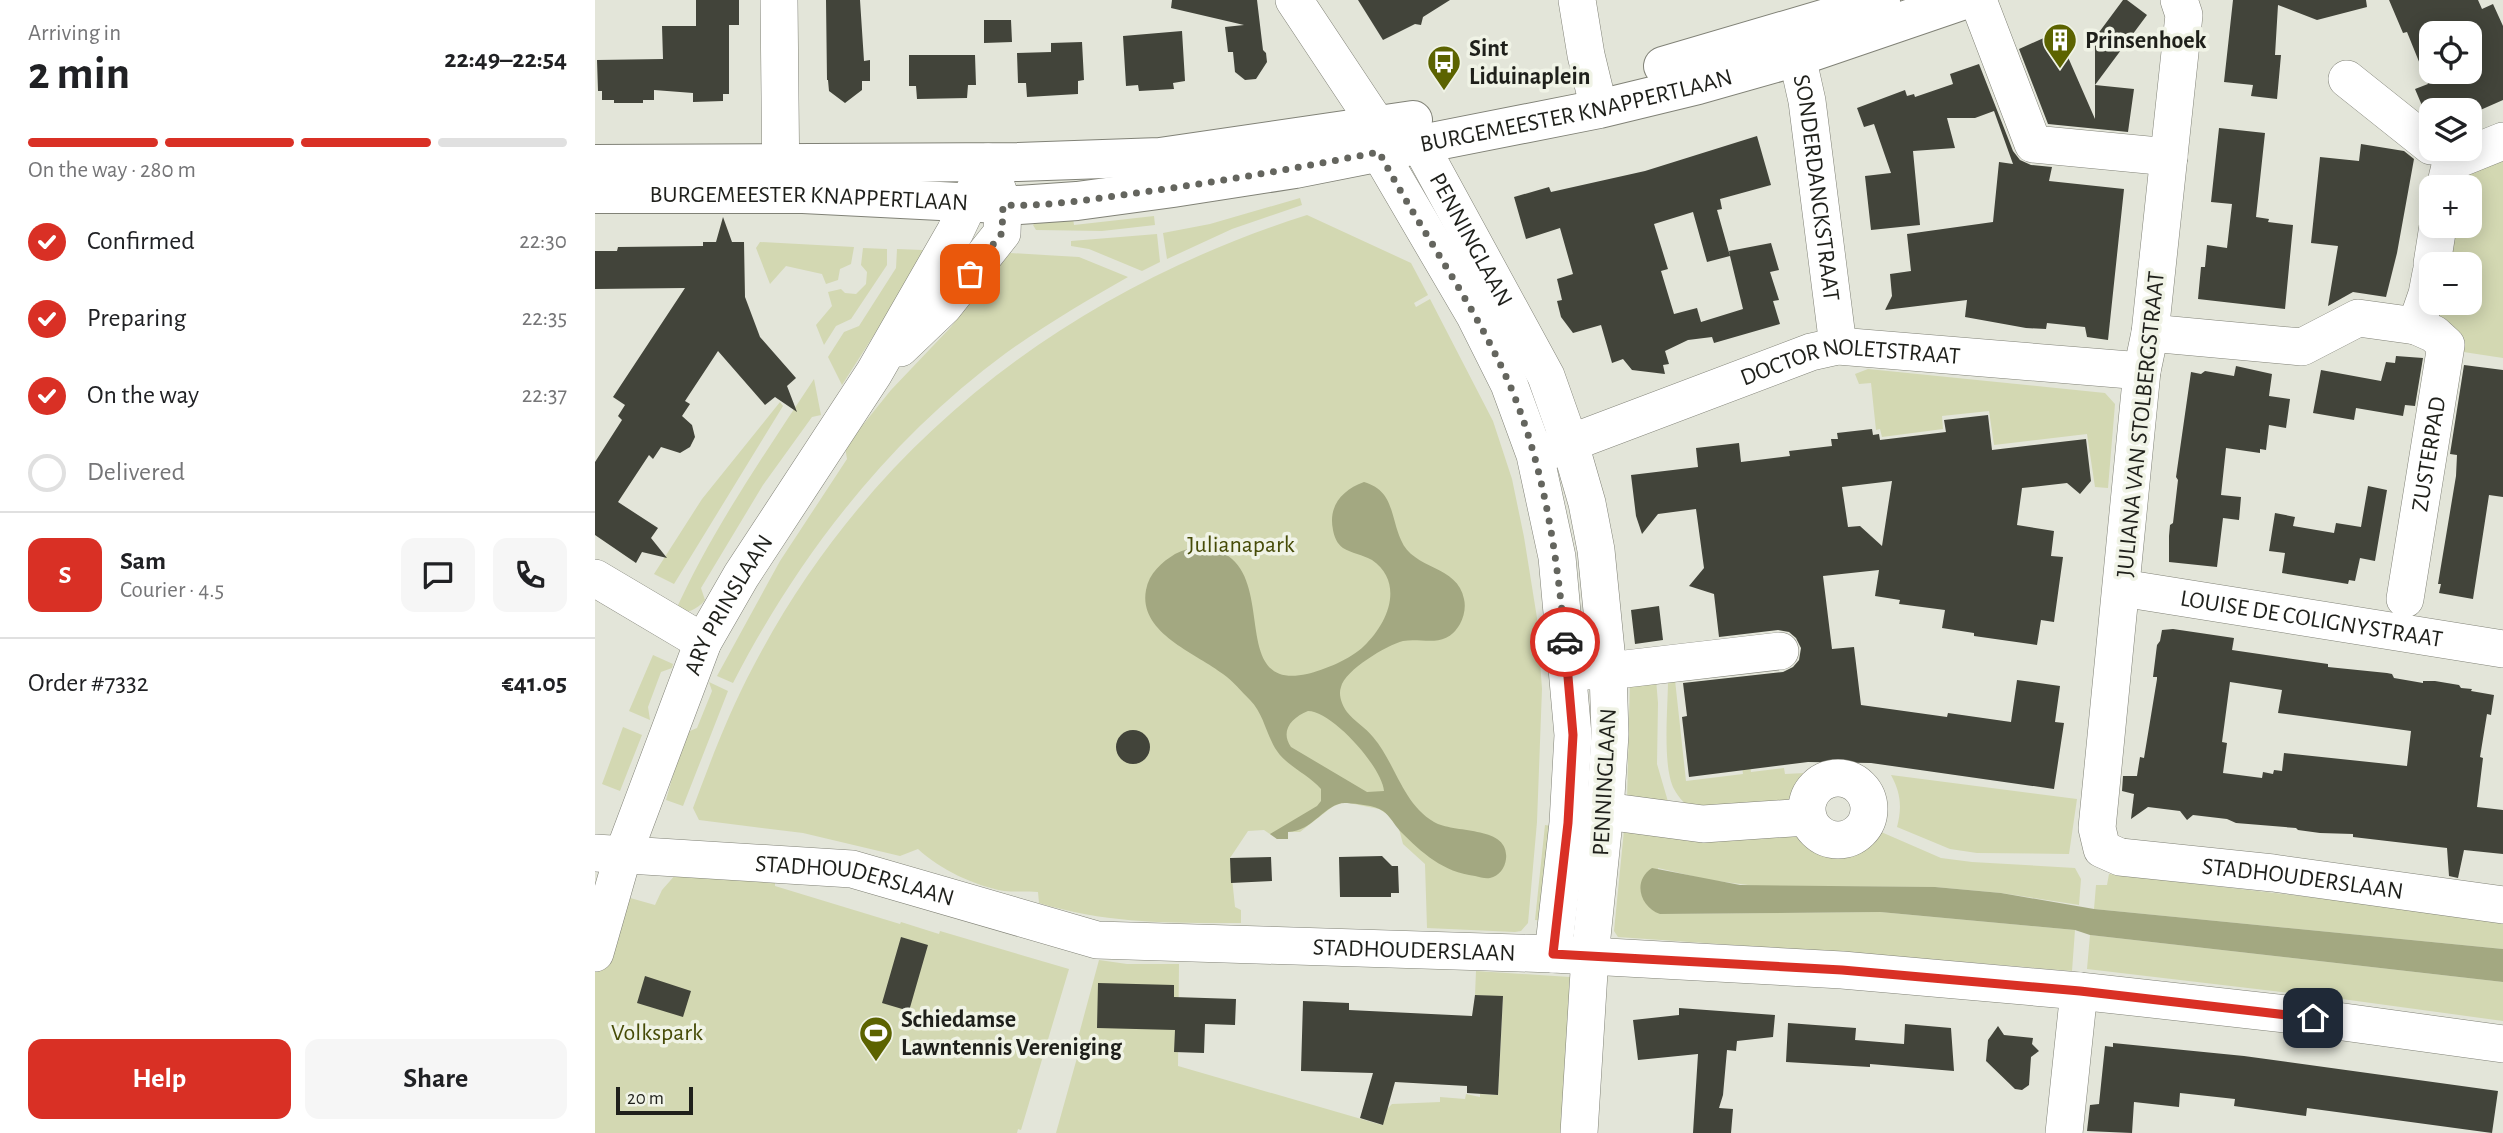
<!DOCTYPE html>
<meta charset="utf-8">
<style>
:root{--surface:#fff;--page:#f6f6f6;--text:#202124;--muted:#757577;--line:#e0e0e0;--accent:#d93025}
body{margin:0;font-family:"Alegreya Sans",sans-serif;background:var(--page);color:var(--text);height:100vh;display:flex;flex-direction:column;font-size:26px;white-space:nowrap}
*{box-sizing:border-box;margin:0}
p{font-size:23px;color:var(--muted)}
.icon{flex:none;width:38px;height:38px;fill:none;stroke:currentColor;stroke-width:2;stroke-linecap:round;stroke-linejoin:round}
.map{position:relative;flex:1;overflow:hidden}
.sheet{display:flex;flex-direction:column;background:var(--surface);width:595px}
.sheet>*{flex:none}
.fabs{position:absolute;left:1824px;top:21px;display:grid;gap:14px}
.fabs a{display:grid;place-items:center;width:63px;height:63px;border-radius:14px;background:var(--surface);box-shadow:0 4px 18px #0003;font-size:35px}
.scale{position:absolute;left:21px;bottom:18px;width:77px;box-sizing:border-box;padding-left:7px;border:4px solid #1f201b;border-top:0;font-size:19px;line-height:24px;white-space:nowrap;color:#1f201b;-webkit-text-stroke:5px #f0f3e6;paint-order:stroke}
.pin{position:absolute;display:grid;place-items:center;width:60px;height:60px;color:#fff;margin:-30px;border-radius:14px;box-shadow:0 4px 10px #0006}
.courier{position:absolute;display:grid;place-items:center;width:70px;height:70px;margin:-35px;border:5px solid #d93025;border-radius:50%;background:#fff;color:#222;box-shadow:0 2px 9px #0007}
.headline em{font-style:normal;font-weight:700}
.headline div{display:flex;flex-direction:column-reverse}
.headline{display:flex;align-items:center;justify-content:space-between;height:119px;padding:0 28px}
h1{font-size:46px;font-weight:700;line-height:52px}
.bar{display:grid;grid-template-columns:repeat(4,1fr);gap:10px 7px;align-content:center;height:84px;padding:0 28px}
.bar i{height:9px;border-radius:5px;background:var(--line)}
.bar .selected{background:var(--accent)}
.bar p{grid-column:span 4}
.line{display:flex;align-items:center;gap:18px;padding:0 28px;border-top:2px solid var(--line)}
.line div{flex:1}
.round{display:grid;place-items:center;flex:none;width:74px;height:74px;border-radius:14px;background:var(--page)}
ol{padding:0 28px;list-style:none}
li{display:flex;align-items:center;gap:21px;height:77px}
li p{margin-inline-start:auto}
li .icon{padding:7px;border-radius:50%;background:var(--accent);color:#fff;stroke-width:4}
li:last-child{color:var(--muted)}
li i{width:38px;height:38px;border:4px solid var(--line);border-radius:50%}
.button{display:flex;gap:14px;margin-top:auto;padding:14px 28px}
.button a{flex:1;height:80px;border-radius:14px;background:var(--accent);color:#fff;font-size:28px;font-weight:700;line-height:80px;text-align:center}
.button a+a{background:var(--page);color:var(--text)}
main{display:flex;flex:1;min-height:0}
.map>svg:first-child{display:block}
.green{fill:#d3d8b2}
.water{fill:#a3a881;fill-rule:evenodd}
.building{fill:#42443a;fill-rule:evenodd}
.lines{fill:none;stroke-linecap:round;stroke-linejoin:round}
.minor-casing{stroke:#818277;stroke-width:38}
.major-casing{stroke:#818277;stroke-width:40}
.minor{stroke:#fff;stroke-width:37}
.major{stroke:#fff;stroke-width:38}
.done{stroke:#64655e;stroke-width:7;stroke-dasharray:0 12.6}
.route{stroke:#d93025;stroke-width:9}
.labels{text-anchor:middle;stroke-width:7;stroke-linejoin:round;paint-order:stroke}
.poi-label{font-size:24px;font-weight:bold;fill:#1f201b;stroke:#f0f3e6;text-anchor:start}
.street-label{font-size:24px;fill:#1f201b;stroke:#f0f3e6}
.park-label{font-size:24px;fill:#464b07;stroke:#f0f3e6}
</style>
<main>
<section class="sheet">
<div class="headline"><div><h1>2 min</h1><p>Arriving in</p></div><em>22:49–22:54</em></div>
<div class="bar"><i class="selected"></i><i class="selected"></i><i class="selected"></i><i></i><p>On the way · 280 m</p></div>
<ol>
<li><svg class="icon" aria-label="check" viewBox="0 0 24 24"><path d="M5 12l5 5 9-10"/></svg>Confirmed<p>22:30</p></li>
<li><svg class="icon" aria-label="check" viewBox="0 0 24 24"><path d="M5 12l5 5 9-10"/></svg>Preparing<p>22:35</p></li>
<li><svg class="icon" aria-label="check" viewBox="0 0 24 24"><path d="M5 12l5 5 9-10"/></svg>On the way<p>22:37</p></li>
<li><i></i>Delivered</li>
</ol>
<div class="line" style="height:126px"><b class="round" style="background:var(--accent);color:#fff">S</b><div><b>Sam</b><p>Courier · 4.5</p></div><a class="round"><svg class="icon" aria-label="chat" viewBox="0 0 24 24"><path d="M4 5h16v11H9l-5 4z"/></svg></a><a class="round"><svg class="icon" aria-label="phone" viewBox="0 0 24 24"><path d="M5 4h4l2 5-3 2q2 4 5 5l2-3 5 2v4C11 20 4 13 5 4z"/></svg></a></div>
<div class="line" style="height:91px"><div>Order #7332</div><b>€41.05</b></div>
<div class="button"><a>Help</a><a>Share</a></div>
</section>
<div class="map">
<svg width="1908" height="1133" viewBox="0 0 1908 1133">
<rect width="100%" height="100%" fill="#e3e5d9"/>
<path class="green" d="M1908,150v208l-46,-7 -18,-25 -3,-23h33v-39h-27l6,-38h21v-39h-14l1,-10z
M705,198l2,7 -70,24 -65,30 -4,-26 47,-9z
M712,215l104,48 17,32 -14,8 2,4 14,-8 63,122 19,58 12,58 13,81 5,71 -5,133 -9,101 -7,8 -6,1 -88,-4 -2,-64 -22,-20 -4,-15 -12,-15 -8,-5 -35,-7 -12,5 -32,25h-12v7h-11l-13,-9 -16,1 -18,27 5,49 6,3v13c-73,0 -132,1 -202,-20l-1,-11c-11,-1 -23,0 -34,-1 -29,-5 -65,-22 -86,-42l-18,7 -97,-23 -104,-13 -6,-12c18,-48 36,-96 60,-141 117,-225 315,-376 554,-452z
M559,216l1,9 -53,6 -66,-1 -3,-5 3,-3 37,-4 1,7z
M562,234l3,28 -18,9 -53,-22 -18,-3v-5z
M165,242l94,5 -3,17 -11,5 -2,11 -12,4 -4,-10 -36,-8 -16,18 -14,-36z
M268,248l24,1v16l-36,54 -15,7 -12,19 -8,-20 16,-19 -4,-14 13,-3 4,4 11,1 10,-10 1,-12 -6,-7z
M302,249l26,1v8l-81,127 -14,-28 16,-25 15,-6 37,-58z
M415,253l69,4 49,20c-42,24 -83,48 -122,76 -117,86 -207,202 -273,330l-16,-7 63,-115 67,-102 -2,-12 46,-57 59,-62z
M1273,369l237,24 10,11 -7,84 -13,-1 -8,-53 -93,11 -5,-34 -47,5 1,13 -61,8 -2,-8 -4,1 -5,-47 -12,1 -4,-10z
M219,379l7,36 -9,2 -49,68 -62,103 4,12c-8,10 -18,13 -31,14 37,-83 90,-159 140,-235z
M185,402l3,4 -109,178 -20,-10 48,-75z
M58,655l20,9 -1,4 -11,4 -13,35 2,13 -21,-9z
M1061,679l2,24 -1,61 12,41 -42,-4 3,-121z
M1073,680h7l11,101 57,-7 -3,-26 7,-1 4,25 33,-4 1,6 20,-1 -8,9 -7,26 -95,5c-8,-8 -16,-14 -21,-24 -12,-23 -6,-82 -6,-109z
M114,682l19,9 -45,115 -17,-6 19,-67 12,-5 15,-37z
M28,727l19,8 -22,56 -18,-7z
M1296,775l186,24 -8,55 -92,-1 -27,-4 -53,-22c5,-19 4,-34 -6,-52z
M1030,820l182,8c3,3 6,10 10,13 19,13 43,2 55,-13l69,30 31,4 103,6 6,11 -2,26 -78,-12 -66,-6 -179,-1 -47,-6 -51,-12 2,46 220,-2 195,18 -3,41 -168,-14 -286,-20 -4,-6z
M950,825l12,2 -10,94 -12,-1z
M82,873l98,4v9l125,38 1,-2 38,12 1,-3 129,38 -48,161 -3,-1 -1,4h-422v-245l60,17 7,-15z
M1514,874l287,33 107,15v27l-409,-40 2,-24h11z
M1495,935l413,47v39l-161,-22 -255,-30z
M504,960l28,4h52l-1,102 204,59 5,-16 5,-5 48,-2v-5l25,2 1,-5 14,3v-3l18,1 5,-98 -28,-2 1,-24 94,6 -8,150 2,6h-508l26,-93 -4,-2z"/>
<path class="water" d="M769,482c30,9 26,33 37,58 12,30 57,25 63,59 2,8 0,18 -4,25 -15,26 -37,13 -57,17 -16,4 -58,29 -62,46 -3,8 1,18 6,25 7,9 19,16 26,25 23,27 29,66 61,85 20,12 76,3 72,37 -1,9 -7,17 -16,19 -5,1 -10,-1 -15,-2 -32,-4 -53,-23 -75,-45 -6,-7 -10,-15 -17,-20 -9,-6 -26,-7 -36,-8 -21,-2 -33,28 -59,29v7h-11l-7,-5 47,-28 4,-5v-12c-13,-15 -33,-22 -44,-38 -11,-16 -13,-37 -27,-51 -9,-9 -17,-19 -27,-26 -27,-21 -85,-41 -77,-84 3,-17 16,-28 29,-36 13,-7 27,-8 41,-4 65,21 10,142 91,124 17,-4 44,-15 57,-28 24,-23 41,-63 8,-86 -9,-5 -21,-7 -29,-12 -6,-4 -9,-12 -10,-18 -5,-24 9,-40 31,-48zM713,711c24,0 74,56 76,80l-17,1 -76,-45c-11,-16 0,-29 17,-36z
M1057,868l88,17 195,2 66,6 93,16 409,40v33l-413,-47 -15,-5 -195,-18 -220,2c-20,-7 -28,-33 -8,-46z"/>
<path class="building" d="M101,0h43v25h-10v69h-6v7l-30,1v-9l-39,-3v10h-11v3h-29v-3h-12v-9h-4l-1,-31 66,-1 -1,-33h34z
M231,0h34l4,61 6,-1v21h-8v9l-17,13 -16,-12 -1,-11h-1z
M577,0h85l6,50 3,3 1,9 -11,17 -11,1 -10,-8 -2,-20h-5l-3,-25 19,-2 -73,-17z
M763,0h92l-27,17 -2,8 -6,-1 -32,16z
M1528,0h4l20,15 -52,70 39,4 -6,43 -80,-8 -29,-75 38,-17 38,87v-87l5,-1z
M1638,0h133l1,7 -50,13 -39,-15 -3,50h6l-4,44 -26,-3 2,-11 -29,-3z
M1794,0h89l4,9 11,-5 10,22v74l-34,15v-5h-38v9l-5,-4 -11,-26 13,-5 -21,-52 -4,1zM1836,33h38v39h-38z
M389,20h27l1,22 -28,1z
M587,31l3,50 -12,2 1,6 -35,2 -1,-6 -12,1 -3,-50z
M487,42l2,38 -6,1v13l-51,3 -1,-14h-8l-1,-30 34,-1v-9z
M314,55h66l1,30h-8l-1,13 -50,1 -1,-13h-7z
M1384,64l34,87 7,9 11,5 21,2 -3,14 75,8 -16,151 -21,-3 -2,-10 -38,-4 -1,6 -20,-1 -61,-11 2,-17 -82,10 7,-14 -2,-22 21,-3 -4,-37 86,-12 6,-60 14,2 -19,-53 -19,7h-28l8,30 -42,3 7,74 -49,5 -6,-54 26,-3 -17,-49 -10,3 -7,-19 48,-18 2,6 7,-2 1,3 38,-13 -3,-10z
M1624,128l46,5 -9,84 13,2 -1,3 25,3 -8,84 -87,-10 3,-32h4l2,-22 20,3 5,-44 -21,-2z
M1162,136l14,49 -51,14 2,10 -5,1 13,46 -1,-5 42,-8 8,27 -9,2 9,28 -6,1 7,23 -66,19 -2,-6 -24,3 -23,11 4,13 -6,1 2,9 -33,-4 -9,-11 -11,4 -11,-38 -28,8 -12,-16 -4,-16 5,-1 -5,-21 16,-5 -13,-46 -34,11 -12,-42 35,-10 2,5 94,-21zM1098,212l14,50 23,-6 13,53 -42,13 -4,-14 -23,6 -13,-43 7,-2 -14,-45z
M1766,144l43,7 10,8 -17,94 -11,44 -33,-5 -25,14 10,-60 -27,-3 9,-86 39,4z
M128,217l9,25h12l1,55 15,40 36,41 -9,8 10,26 -22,-15 -10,8 -47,-54 -33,50 5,3 -8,12 10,9 3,12 -5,10 -10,6 -19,-6 -8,12 -4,-4 -31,47 40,26 -7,10 16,20 -25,-6 -6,11 -41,-28v-73l27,-42 -4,-4 7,-11 -12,-8 72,-109 -90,1v-38h22l1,-4 85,-1v-4h13z
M1801,356l27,2 -8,48 -10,-1 -2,11 -47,-8 -2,12 -41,-7 8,-43 60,11 5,-19 9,1z
M1869,365l39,5v127l-14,-2 -16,104 -34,-6 2,-9h-3l18,-108 1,-21 -7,-1z
M1641,366l36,8 -3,22 21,3 -4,29 -17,-3 -3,25 -6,-1v4l-34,-5 -5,47 20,2 -2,23 -16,-2 -6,49 -48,-5v-26l1,-11 3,-2 5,-43 -2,-3 15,-105 10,2 4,-3 29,5z
M1393,415l4,35 94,-11 5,42 -11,13 -13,-11 -45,5 -5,37 37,6 -3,25 12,1 -9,65 -13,-2 -4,25 -63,-9v-3l-32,-5 3,-18 -46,-6 1,-4 -25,-4 4,-26 -56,6 9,73 22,-2 7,58 86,12 1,-4 63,9 6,-42 43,6 -5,36 9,1 -10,66 -183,-26 -63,-1 -119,15 -7,-60 5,-1 -4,-33 100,-11 10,-5 6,-7 2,-12 -5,-10 -7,-6 -11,-2 -59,7 -5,-43 -25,-8 15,-18 -8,-59 -38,5 -16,20 -6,-18 -5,-41 67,-8 -2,-19 43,-5 2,19 49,-6 -1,-5 43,-5 -1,-7h7l-1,-6 35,-4 1,6 6,-1 1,6 66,-8 -2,-12zM1297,481l-10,65 -22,-20 -12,1 -6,-40z
M1773,486l19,4 -12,71 -15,-3 -5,23 -6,-1 -1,4 -66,-11 3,-20 -16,-2 6,-38 20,4 -2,9 41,7 2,-10 25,4z
M1064,606l4,34 -28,4 -4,-34z
M1578,629l61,9 -2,12 96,14v3l59,6 5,1 2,4 29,5v-2h12l24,4 2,3 11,1 -1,2 23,4 -3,20 -4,-1 -7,43 3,1 -6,49 26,3v44l-39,-4 -6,28 -9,-2 -2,-28 -94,-11v-3l-33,-1 -22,-3 -2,-2 -60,-5 -9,-4 -34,-4 -6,5 -7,-9 -32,-4 -17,12 3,-25 -12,-3 1,-15h14l3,-19 4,1 13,-79v-2h-4l4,-32 3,-4 2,-11zM1635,682l52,8 -4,23 133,18 -4,35 -123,-13 -2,18 -8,-1 -1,4 -10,-2 -1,6 -39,-5 4,-30 -5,-1z
M521 747a17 17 0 1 1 34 0a17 17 0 1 1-34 0Z
M787,856l10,10h6l1,27h-8v4h-51l-1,-40z
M676,857l1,24 -41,2 -1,-25z
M306,937l27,8 -19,66 -27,-8z
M50,976l46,15 -8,26 -46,-14z
M503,983l76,2v12l62,2 -1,26 -30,-1 -1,29 -30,-1 1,-22 -78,-2z
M880,995l28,1 -5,99 -31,-2v-7l-72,-4 -12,43 -23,-7 13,-45 -72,-2 2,-70 46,2v7l123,6z
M1084,1008l96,7 -2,22 -36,4 -1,10 -9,-1 -4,45 -4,13 14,1 -2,24h-38l5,-79 -60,6 -5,-40 46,-5z
M1193,1023l68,5 -1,12 49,4 1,-20 46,4 3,43 -84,-7v3l-84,-5z
M1403,1026l6,9 29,3 -1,6 7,7 -8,6 -2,28 -7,5 -7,-1 -29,-28 2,-21z
M1518,1043l131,13 254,35 -6,42 -185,-25 -1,8 -72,-10 1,-7 -55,-6 -1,14 -45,-5 -2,31 -45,-2 3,-26 9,-1 6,-58 8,1z"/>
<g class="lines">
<g class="minor-casing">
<g id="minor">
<path d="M184,0l2,193"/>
<path d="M699,0l83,125 2,27 96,164 34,68 26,71 22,102 16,178 -5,88 -15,131"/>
<path d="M982,0l9,55 13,54"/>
<path d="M1383,0l55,144 136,13"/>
<path id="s1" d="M1584,0l5,15 -34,318 -8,38 -45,457 5,21 18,8 153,16 230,32"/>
<path id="s2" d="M1196,29l16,72 31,245"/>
<path d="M1752,79l84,67"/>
<path id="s3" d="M797,133l28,12 126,231 24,68 17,59 9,47 12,121 2,63 -5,77 -15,145 -11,177"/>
<path d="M1850,187l6,-25 52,-21"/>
<path d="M1837,264l6,-38"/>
<path d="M1555,333l152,14 56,-29 58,8 11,-32 4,-21"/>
<path d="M305,348l44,-42 58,-73 1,-28 -11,-31"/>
<path id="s4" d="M954,451l262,-99 27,-6 304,25"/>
<path d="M0,578l108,64"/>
<path id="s5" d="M1527,588l381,61"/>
<path id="s6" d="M1810,599l41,-254 -12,-11 -18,-8"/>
<path d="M988,671h25l172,-20"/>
<circle cx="1243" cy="809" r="31"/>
<path d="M988,818l22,-7 98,13 104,-7"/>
<path id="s7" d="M0,853l257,16 245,71 456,14 289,16 237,21 207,23 217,30"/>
<path id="s8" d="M0,953l28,-98 80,-213 38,-66 133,-203 81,-141 33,-70"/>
<path d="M1469,1133l15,-142"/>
</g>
</g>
<g class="major-casing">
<g id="major">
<path d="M1068,66l218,-64"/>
<path d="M0,164l423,-2 142,-5 253,-37"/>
<path id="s9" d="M0,194h208l216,11 58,-4 96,-13 122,-19 304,-60 99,-24 99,-28 167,-57"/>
</g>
</g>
<use href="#minor" class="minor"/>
<use href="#major" class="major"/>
</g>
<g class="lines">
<path class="done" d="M375,274l32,-41 1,-28c44,2 89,-6 133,-12 82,-11 162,-25 243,-41 41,78 94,150 130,231 35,82 48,171 56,259"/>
<path class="route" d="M970,642l8,93 -5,88 -15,131 289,16 238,21 233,27"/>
</g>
<defs>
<g id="building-pin" transform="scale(1.75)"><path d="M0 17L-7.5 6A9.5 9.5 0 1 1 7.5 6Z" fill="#5c6300" stroke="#f0f3e6"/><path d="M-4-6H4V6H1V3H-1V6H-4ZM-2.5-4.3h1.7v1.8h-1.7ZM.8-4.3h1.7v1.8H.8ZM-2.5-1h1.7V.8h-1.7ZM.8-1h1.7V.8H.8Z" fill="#fff"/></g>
<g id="bus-pin" transform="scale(1.75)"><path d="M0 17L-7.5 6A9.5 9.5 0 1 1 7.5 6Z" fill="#5c6300" stroke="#f0f3e6"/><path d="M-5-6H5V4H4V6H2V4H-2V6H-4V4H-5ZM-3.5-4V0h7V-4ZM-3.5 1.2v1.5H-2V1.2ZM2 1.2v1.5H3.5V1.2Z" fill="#fff"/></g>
<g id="stadium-pin" transform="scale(1.75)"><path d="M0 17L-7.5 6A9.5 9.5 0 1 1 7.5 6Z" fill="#5c6300" stroke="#f0f3e6"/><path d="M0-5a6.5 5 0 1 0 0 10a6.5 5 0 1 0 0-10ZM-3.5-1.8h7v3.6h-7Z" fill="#fff"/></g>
</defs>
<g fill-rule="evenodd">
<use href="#building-pin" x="1465" y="40"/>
<use href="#bus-pin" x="849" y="62"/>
<use href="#stadium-pin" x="281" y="1033"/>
</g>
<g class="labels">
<g class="poi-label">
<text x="1490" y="48">Prinsenhoek</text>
<text x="874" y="56">Sint<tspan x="874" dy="28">Liduinaplein</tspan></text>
<text x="306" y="1027">Schiedamse<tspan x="306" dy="28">Lawntennis Vereniging</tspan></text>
</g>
<g class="street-label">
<text dy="8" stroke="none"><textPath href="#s9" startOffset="990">BURGEMEESTER KNAPPERTLAAN</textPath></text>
<text dy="8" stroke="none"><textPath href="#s2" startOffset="161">SONDERDANCKSTRAAT</textPath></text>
<text dy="8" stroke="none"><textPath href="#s9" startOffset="214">BURGEMEESTER KNAPPERTLAAN</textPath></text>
<text dy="8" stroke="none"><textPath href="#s3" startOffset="138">PENNINGLAAN</textPath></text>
<text dy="8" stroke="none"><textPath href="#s4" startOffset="318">DOCTOR NOLETSTRAAT</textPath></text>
<text transform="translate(1545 424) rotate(-84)" y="8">JULIANA VAN STOLBERGSTRAAT</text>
<text dy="8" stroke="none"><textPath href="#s6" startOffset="147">ZUSTERPAD</textPath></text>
<text dy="8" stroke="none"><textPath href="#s8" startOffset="374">ARY PRINSLAAN</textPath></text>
<text dy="8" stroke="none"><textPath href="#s5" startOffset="192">LOUISE DE COLIGNYSTRAAT</textPath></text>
<text transform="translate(1009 782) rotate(-87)" y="8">PENNINGLAAN</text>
<text dy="8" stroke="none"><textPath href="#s1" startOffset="1059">STADHOUDERSLAAN</textPath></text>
<text dy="8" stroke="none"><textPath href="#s7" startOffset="262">STADHOUDERSLAAN</textPath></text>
<text dy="8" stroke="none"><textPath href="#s7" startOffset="830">STADHOUDERSLAAN</textPath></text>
</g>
<g class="park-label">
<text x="646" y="552">Julianapark</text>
<text x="62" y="1040">Volkspark</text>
</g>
</g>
</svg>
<div class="fabs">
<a><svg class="icon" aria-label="locate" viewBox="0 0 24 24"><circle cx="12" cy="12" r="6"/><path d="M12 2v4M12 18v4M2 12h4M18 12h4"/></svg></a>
<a><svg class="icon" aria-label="layers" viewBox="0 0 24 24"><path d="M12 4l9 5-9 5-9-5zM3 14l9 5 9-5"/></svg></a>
<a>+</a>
<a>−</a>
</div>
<div class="scale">20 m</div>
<div class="pin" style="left:375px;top:274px;background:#ea580c"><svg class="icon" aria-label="bag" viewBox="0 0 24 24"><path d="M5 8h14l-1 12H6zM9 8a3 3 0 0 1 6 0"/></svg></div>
<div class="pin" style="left:1718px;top:1018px;background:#1f2937"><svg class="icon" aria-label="home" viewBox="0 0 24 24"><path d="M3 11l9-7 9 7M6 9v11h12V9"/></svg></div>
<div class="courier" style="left:970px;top:642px"><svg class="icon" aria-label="car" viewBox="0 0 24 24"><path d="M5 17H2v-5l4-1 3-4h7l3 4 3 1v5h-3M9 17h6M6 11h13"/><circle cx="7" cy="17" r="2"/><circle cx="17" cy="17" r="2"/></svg></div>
</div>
</main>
